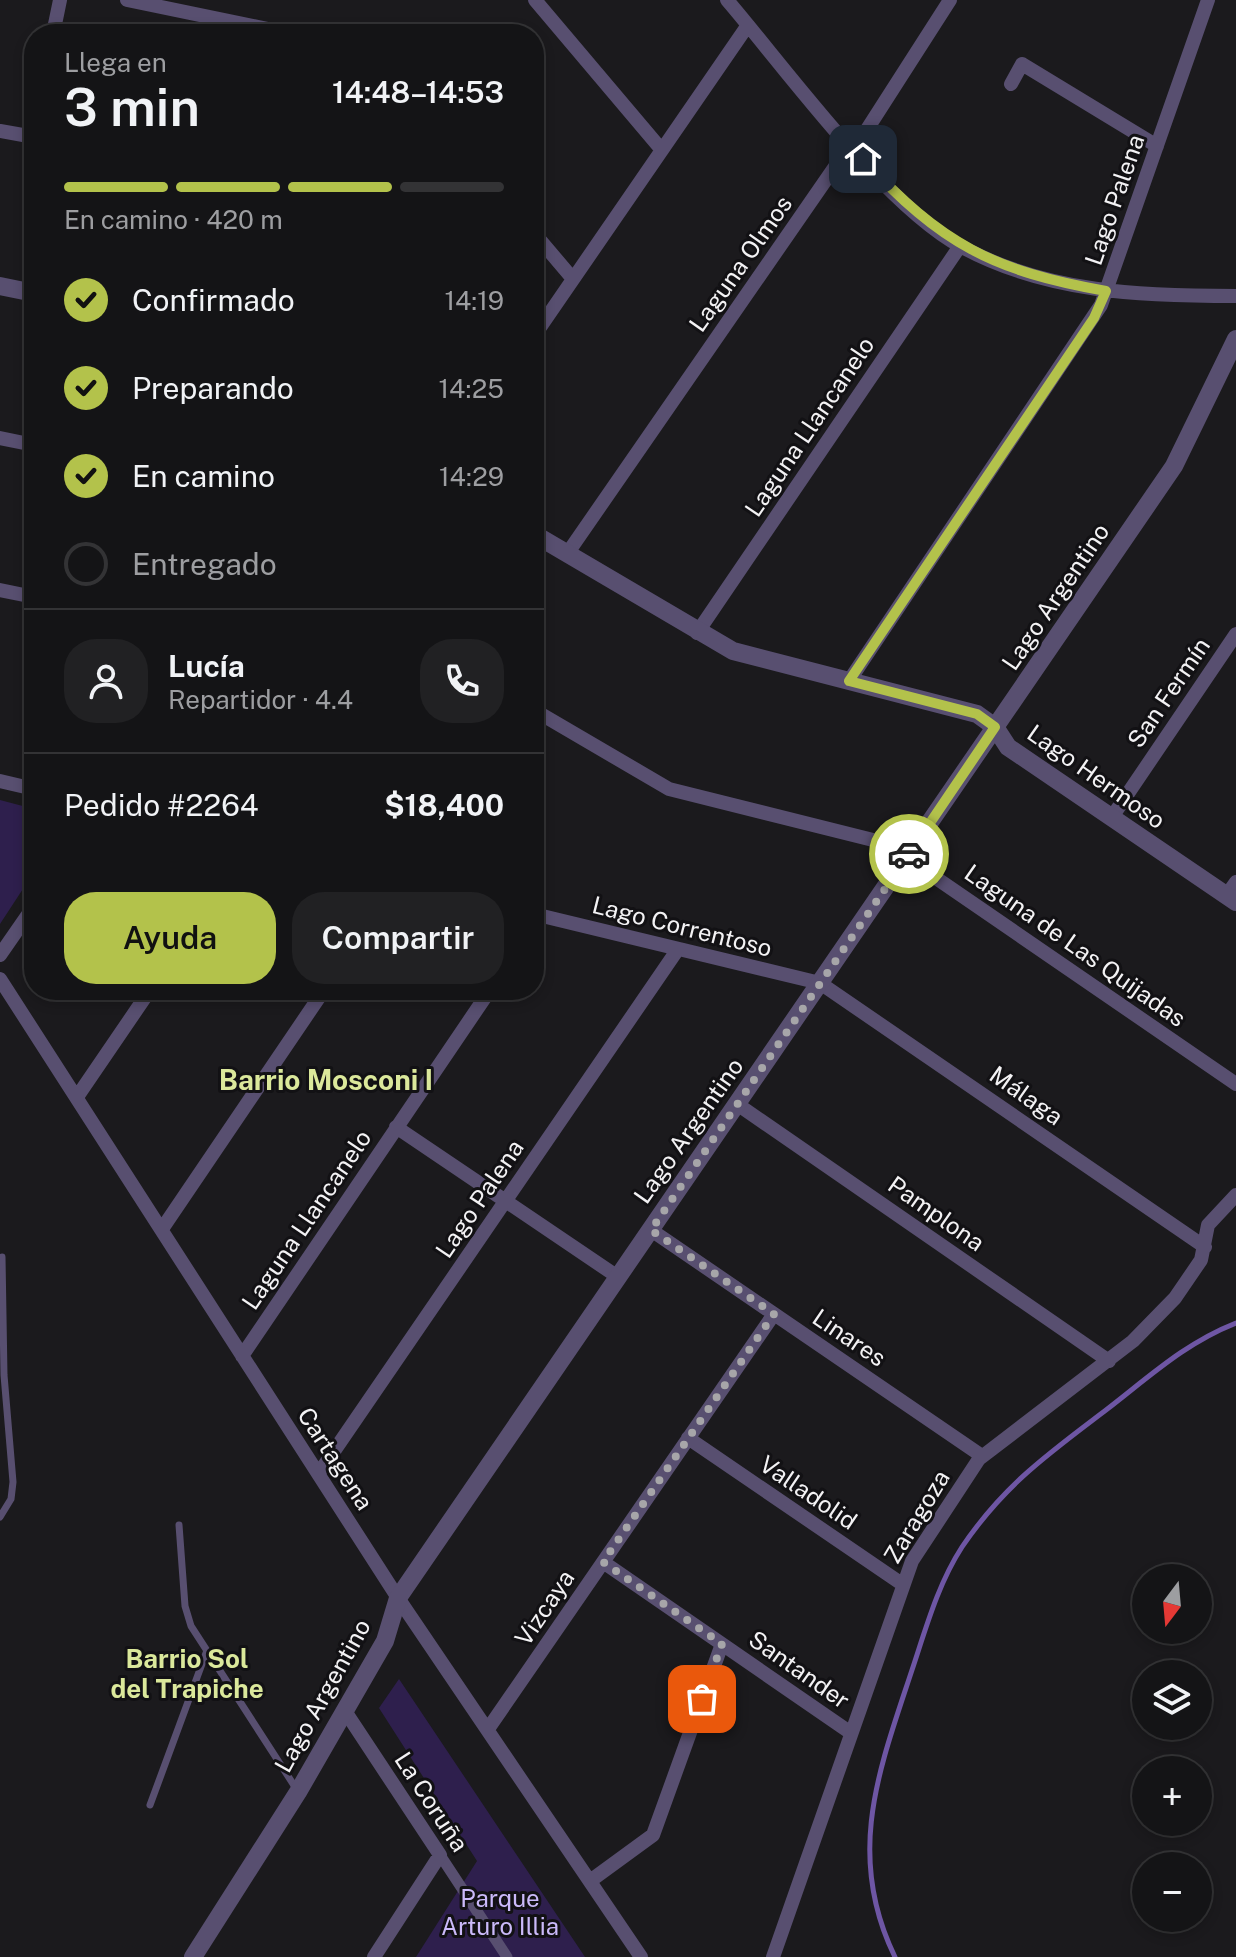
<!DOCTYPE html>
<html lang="es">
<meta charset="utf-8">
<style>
:root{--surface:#141416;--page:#212123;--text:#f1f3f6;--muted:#9d9ea1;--line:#333335;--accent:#b3c24b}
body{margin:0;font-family:"Public Sans",sans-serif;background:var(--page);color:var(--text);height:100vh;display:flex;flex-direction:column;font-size:30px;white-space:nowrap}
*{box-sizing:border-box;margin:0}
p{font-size:26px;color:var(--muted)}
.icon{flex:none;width:44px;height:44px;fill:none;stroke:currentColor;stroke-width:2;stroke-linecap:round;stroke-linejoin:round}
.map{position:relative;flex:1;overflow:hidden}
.drawer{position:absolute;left:24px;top:24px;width:520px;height:976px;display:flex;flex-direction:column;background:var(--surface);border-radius:32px;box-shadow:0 4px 12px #0003,0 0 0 2px var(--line)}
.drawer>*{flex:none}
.needle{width:52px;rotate:196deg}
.tools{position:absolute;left:1132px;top:1564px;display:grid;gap:16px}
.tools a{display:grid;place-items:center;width:80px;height:80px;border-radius:50%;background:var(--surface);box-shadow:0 4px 12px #0003,0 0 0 2px var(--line);font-size:40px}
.pin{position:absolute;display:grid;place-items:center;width:68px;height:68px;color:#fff;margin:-34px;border-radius:16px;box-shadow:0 4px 12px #0006}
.courier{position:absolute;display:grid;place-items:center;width:80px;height:80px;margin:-40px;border:6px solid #b3c24b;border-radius:50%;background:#fff;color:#222;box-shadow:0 2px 10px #0007}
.head em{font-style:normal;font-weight:600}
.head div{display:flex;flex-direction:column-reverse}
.head{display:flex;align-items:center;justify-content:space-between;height:136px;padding:0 40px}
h1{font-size:52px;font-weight:600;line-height:60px}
.bar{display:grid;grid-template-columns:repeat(4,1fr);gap:12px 8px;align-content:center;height:96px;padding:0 40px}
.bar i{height:10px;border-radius:6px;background:var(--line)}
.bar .on{background:var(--accent)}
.bar p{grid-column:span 4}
.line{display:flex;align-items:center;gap:20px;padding:0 40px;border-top:2px solid var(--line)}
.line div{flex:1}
.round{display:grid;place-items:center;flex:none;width:84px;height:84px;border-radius:32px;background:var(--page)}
ol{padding:0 40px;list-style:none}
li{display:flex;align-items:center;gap:24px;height:88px}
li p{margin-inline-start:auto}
li .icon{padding:8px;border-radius:50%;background:var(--accent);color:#111;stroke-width:4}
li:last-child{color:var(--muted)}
li i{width:44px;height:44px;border:4px solid var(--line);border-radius:50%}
.action{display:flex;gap:16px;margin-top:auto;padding:16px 40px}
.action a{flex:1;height:92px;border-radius:32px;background:var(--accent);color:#111;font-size:32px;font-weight:600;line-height:92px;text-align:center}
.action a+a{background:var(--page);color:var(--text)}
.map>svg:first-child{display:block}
.green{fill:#2e1f4d}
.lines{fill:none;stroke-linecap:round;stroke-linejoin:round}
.stream{stroke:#6e56a4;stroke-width:5}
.service{stroke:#584f70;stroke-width:7}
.pedestrian{stroke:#584f70;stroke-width:11}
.minor{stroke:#584f70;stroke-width:14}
.tertiary{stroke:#584f70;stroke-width:18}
.done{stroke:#a7a6a9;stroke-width:8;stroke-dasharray:0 14.4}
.route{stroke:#b3c24b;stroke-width:10}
.labels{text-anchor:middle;stroke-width:6;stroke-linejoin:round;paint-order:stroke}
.street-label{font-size:24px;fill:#f3f2f4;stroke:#121114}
.park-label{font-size:24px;fill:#cbbafa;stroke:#121114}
.neighbourhood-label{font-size:26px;font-weight:bold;fill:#dbe89b;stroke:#121114}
.quarter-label{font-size:28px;font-weight:bold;fill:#dbe89b;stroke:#121114}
</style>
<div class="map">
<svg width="1236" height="1957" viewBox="0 0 1236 1957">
<rect width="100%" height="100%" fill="#1b1a1d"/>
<path class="green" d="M0,800l34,9v63l-34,52z
M399,1679l186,278h-169l61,-96 -98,-153z"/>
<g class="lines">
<path class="stream" d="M895,1957c-50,-102 -16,-187 17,-287 14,-42 26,-86 50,-123 42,-62 86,-93 144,-137 43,-33 79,-67 130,-87"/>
<path class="service" d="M0,1517l11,-18 2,-17 -9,-107 -2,-118
M179,1525l6,81 6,20 106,164
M150,1805l56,-152"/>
<path class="pedestrian" d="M440,1855l67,102"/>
<path class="minor" d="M127,0l165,34
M535,0l126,149
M727,0c60,70 157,205 235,247 85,46 180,49 274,49
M53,34l7,-34
M1011,84l11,-20 135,82
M0,131l34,6
M534,233l39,46
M534,336l214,-311
M0,438l34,7
M567,554l283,-409 16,-14 84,-131
M0,590l34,7
M697,633l263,-387
M849,681l252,-376 107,-305
M534,710l135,79 216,54 351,241
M0,781l34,8
M1112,817l124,-183
M1226,896l10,-14
M534,914l286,69 385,264
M0,955l34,-49
M0,979l398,619 243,359
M77,1097l73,-107
M737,1104l372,257
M396,1127l222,150
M162,1229l162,-239
M651,1230l331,226
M242,1356l248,-366
M688,1438l214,146
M319,1473l359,-524
M603,1562l248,171
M345,1711l95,144 -66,102
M488,1729l286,-415
M590,1881l63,-46 69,-191
M773,1957l139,-396 67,-102 154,-118 42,-43 26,-38 7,-35 28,-30"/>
<path class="tertiary" d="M0,286l34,7
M534,534l199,117 244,63 18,13 13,20 228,155
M193,1957l105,-165 87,-151 13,-43 776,-1132 62,-127"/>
</g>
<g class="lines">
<path class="done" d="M702,1699l20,-55 -119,-82 171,-248 -123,-84 258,-376"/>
<path class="route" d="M863,159c78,85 130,112 243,132l-12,27 -245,363 128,33 18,13 -86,127"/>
</g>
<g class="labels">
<g class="street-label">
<text transform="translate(1115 200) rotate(-71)" y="8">Lago Palena</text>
<text transform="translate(741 264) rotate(-55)" y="8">Laguna Olmos</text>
<text transform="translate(810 427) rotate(-56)" y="8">Laguna Llancanelo</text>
<text transform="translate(1056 597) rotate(-56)" y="8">Lago Argentino</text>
<text transform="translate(1169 693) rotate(-56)" y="8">San Fermín</text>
<text transform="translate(1096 777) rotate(35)" y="8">Lago Hermoso</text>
<text transform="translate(682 927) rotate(14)" y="8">Lago Correntoso</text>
<text transform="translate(1075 946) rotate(35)" y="8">Laguna de Las Quijadas</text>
<text transform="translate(1026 1096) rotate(35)" y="8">Málaga</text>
<text transform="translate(689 1131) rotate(-55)" y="8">Lago Argentino</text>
<text transform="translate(480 1199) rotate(-56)" y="8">Lago Palena</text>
<text transform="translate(936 1214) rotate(35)" y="8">Pamplona</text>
<text transform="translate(307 1220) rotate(-56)" y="8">Laguna Llancanelo</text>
<text transform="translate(849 1338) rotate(34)" y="8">Linares</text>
<text transform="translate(335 1459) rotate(57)" y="8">Cartagena</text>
<text transform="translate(808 1493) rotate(34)" y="8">Valladolid</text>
<text transform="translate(917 1517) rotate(-59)" y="8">Zaragoza</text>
<text transform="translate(545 1608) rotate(-56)" y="8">Vizcaya</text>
<text transform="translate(799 1670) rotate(35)" y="8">Santander</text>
<text transform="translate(323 1696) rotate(-61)" y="8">Lago Argentino</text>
<text transform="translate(431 1802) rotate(57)" y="8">La Coruña</text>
</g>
<g class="park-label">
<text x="500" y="1907">Parque<tspan x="500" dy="28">Arturo Illia</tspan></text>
</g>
<g class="neighbourhood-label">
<text x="187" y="1668">Barrio Sol<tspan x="187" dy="30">del Trapiche</tspan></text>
</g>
<g class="quarter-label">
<text x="326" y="1090">Barrio Mosconi I</text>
</g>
</g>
</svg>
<div class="tools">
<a><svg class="needle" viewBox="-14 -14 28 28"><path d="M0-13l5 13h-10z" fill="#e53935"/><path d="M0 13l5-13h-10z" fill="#9d9ea1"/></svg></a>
<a><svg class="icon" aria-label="layers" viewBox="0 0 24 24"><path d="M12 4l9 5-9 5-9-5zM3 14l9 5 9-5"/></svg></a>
<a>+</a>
<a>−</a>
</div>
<div class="pin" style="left:702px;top:1699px;background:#ea580c"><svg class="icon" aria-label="bag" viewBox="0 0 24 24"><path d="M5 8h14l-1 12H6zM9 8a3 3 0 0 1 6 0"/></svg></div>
<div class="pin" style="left:863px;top:159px;background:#1f2937"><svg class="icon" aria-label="home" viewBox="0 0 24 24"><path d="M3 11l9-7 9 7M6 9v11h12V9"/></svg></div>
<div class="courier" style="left:909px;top:854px"><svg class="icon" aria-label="car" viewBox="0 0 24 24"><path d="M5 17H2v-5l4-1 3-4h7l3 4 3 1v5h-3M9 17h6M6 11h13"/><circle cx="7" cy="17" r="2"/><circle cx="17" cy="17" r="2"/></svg></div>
<section class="drawer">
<div class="head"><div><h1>3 min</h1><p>Llega en</p></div><em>14:48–14:53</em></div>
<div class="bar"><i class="on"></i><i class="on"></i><i class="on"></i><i></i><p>En camino · 420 m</p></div>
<ol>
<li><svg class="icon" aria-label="check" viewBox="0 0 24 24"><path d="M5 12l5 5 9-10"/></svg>Confirmado<p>14:19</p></li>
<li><svg class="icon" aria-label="check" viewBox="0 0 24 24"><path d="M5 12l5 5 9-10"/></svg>Preparando<p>14:25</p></li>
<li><svg class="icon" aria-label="check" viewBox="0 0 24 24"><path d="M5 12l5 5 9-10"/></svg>En camino<p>14:29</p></li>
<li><i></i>Entregado</li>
</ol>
<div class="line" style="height:144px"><a class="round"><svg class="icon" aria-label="person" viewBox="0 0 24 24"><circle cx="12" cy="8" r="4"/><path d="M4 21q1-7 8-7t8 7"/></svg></a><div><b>Lucía</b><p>Repartidor · 4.4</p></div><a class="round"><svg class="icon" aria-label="phone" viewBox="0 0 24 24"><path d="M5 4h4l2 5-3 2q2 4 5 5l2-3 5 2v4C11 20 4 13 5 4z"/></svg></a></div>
<div class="line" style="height:104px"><div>Pedido #2264</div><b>$18,400</b></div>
<div class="action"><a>Ayuda</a><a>Compartir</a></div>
</section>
</div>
